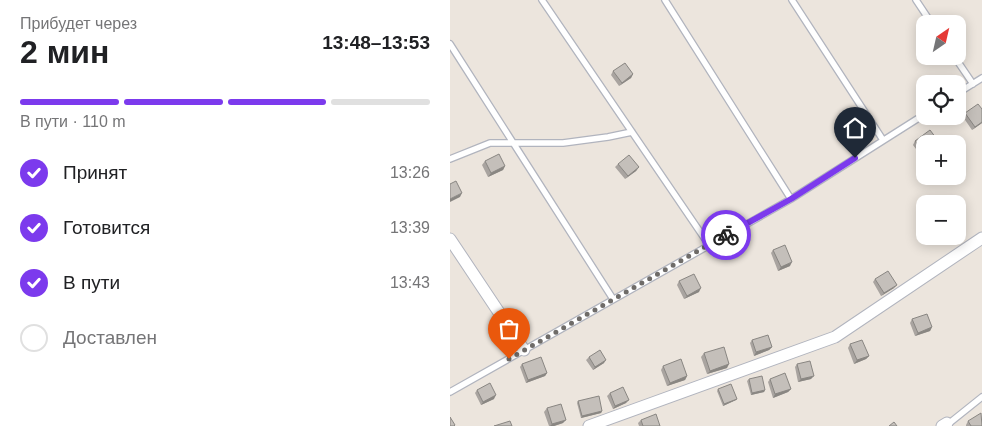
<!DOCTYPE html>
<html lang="ru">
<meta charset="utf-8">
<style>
:root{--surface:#fff;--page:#f6f6f6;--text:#202124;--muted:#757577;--line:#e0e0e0;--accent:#7c3aed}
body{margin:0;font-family:Helvetica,sans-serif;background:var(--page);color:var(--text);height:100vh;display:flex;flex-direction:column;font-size:19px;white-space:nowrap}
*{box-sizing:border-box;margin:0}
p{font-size:16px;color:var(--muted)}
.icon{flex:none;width:28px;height:28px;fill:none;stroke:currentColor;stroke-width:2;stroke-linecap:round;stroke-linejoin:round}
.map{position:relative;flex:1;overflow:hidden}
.details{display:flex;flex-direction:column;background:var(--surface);width:450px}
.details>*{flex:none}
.needle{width:32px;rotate:34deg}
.controls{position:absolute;left:466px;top:15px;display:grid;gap:10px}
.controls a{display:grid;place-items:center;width:50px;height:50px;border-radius:10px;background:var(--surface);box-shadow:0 2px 12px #0003;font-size:25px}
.pin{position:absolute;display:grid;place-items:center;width:42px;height:42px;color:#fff;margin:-51px -21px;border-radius:50% 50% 50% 0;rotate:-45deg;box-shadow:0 0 5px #0007}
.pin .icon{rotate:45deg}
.courier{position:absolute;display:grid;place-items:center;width:50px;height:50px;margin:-25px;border:4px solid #7c3aed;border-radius:50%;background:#fff;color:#222;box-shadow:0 1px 6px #0007}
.overview em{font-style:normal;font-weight:700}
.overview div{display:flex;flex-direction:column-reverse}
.overview{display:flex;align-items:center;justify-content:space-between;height:85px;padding:0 20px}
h1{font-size:32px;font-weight:700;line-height:38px}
.bar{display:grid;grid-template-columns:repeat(4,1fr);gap:8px 5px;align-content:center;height:60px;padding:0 20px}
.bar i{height:6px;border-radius:4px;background:var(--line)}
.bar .current{background:var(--accent)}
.bar p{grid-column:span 4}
ol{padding:0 20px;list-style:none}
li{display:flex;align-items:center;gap:15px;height:55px}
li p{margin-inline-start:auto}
li .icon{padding:5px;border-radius:50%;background:var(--accent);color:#fff;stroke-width:4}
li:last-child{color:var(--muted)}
li i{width:28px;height:28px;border:2px solid var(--line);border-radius:50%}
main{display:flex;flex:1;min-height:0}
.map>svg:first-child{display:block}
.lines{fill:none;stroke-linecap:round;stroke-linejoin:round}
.lane-casing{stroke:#b1b4be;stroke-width:8}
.street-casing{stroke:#b1b4be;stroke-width:13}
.lane{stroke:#fff;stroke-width:5.5}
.street{stroke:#fff;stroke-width:11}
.wall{fill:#a9a4a0}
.shaded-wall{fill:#898682}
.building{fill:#c4bfba;stroke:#898682}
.done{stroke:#6f6c69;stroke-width:5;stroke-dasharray:0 9}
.route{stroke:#7c3aed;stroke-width:6}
</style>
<main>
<section class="details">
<div class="overview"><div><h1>2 мин</h1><p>Прибудет через</p></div><em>13:48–13:53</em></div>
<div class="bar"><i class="current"></i><i class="current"></i><i class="current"></i><i></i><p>В пути · 110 m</p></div>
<ol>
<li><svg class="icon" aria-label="check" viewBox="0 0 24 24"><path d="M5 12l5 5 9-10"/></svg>Принят<p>13:26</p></li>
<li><svg class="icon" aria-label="check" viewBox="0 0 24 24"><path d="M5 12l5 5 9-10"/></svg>Готовится<p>13:39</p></li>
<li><svg class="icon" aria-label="check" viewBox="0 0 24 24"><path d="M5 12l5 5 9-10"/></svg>В пути<p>13:43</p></li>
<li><i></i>Доставлен</li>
</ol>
</section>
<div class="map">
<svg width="532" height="426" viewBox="0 0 532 426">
<rect width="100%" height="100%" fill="#ece5dd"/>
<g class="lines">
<g class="lane-casing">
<path id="lane" d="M92,0l167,245
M215,0l126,199
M342,0l91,140
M466,0l16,24
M0,44l163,255
M504,56l19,28
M508,93l24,-15
M0,159l40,-16h73l45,-6 24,-5
M0,392l341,-193 134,-85
M497,425l35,-28"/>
</g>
<g class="street-casing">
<path id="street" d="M0,239l74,111
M139,426l246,-89 147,-99
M492,426l5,-3"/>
</g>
<use href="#lane" class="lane"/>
<use href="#street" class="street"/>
</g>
<path class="wall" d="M163,71l20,3 -2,4 -12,8 -8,-11z
M515,113l17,10 -10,7 -9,-13z
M465,141l24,1 -1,2h-13v10l-3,3 -9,-12z
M35,161l20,5 -2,4 -15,7 -6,-12z
M168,164l21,3 -3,4 -11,8 -10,-12z
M323,250l17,16 -12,5 -7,-18z
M425,279l19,9 -13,8 -8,-14z
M229,281l20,11 -15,7 -7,-14z
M462,319l20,8 -2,4 -15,5 -5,-13z
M302,340l20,7 -3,3 -15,6 -4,-13z
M400,344l19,12 -3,3 -12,5 -6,-16z
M254,353l23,15 -20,6 -6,-17z
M139,357l15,6 -11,7 -7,-10z
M72,364l25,9 -2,3 -19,7 -6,-16z
M347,364l14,15 -13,3 -3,-15z
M213,366l24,10 -2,4 -18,6 -6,-16z
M299,379l16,11 -1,2 -13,3 -4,-14z
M320,379l21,10 -3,3 -15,6 -5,-16z
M268,389l19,10 -1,1 -13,6 -6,-15z
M27,390l17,9 -13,6 -6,-12z
M160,393l16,10 -13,6 -6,-13z
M128,401l24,10 -1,2 -20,5 -4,-15z
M97,408l16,15 -9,3h-5l-5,-14z
M191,420l19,6h-21l-1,-3z
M518,421l14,5h-16v-1z"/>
<path class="shaded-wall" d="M183,74l-2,4 -12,8 3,-3z
M532,122v1l-10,7 3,-3z
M55,166l-2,4 -15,7 3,-4z
M189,167l-3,4 -11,8 3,-3z
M12,193l-2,4 -10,5v-3z
M342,262l-2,4 -12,5 3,-4z
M447,285l-3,3 -13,8 3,-3z
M251,288l-2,4 -15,7 3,-3z
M482,327l-2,4 -15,5 3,-3z
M322,347l-3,3 -15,6 2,-4z
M419,356l-3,3 -12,5 3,-4z
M156,360l-2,3 -11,7 2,-3z
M279,364l-2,4 -20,6 3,-3z
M97,373l-2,3 -19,7 2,-3z
M237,376l-2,4 -18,6 3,-3z
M364,376l-3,3 -13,3 3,-3z
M341,389l-3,3 -15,6 2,-4z
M315,390l-1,2 -13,3 1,-2z
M46,395l-2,4 -13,6 2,-3z
M287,399l-1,1 -13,6 1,-2z
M179,400l-3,3 -13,6 2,-3z
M152,411l-1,2 -20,5 1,-2z
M116,420l-3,3 -9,3h-4l2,-2z"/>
<path class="building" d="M175,63l8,11 -11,9 -9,-12z
M528,104l4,5v13l-7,5 -10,-14z
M480,130l9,12 -2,2h-12v8l-1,1 -9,-12z
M49,154l6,12 -14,7 -6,-12z
M179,155l10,12 -11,9 -10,-12z
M6,181l6,12 -12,6v-15z
M335,245l7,17 -11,5 -8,-17z
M438,271l9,14 -13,8 -9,-14z
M244,274l7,14 -14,8 -8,-15z
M477,314l5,13 -14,6 -6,-14z
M318,335l4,12 -16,5 -4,-12z
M412,340l7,16 -12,4 -7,-16z
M274,347l5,17 -19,7 -6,-18z
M150,350l6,10 -11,7 -6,-10z
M91,357l6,16 -19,7 -6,-16z
M231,359l6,17 -17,7 -7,-17z
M360,361l4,15 -13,3 -4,-15z
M335,373l6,16 -16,5 -5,-15z
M312,376l3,14 -13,3 -3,-14z
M40,383l6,12 -13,7 -6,-12z
M281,384l6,15 -13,5 -6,-15z
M173,387l6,13 -14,6 -5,-13z
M149,396l3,15 -20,5 -4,-15z
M111,404l5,16 -14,4 -5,-16z
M531,413l1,13h-11l-3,-5z
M206,414l4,12h-17l-2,-6z
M0,417l5,8 -1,1h-4z
M60,421l2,5h-18z
M444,422l3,4h-8z"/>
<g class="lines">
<path class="done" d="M59,359l217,-124"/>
<path class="route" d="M276,235l65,-36 64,-41"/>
</g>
</svg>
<div class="controls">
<a><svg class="needle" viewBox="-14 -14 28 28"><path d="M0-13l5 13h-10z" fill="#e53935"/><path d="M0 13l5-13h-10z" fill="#757577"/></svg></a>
<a><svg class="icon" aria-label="locate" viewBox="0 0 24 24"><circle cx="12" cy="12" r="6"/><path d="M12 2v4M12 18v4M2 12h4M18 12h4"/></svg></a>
<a>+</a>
<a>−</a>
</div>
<div class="pin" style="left:59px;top:359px;background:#ea580c"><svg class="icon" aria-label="bag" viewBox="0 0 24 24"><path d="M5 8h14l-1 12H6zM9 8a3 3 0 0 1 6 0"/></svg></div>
<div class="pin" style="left:405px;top:158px;background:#1f2937"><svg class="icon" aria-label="home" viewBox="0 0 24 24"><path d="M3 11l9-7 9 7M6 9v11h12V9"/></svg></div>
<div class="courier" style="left:276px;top:235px"><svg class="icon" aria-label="bike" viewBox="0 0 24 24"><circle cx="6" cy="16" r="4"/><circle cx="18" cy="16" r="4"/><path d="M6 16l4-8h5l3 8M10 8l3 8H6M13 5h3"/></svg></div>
</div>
</main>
